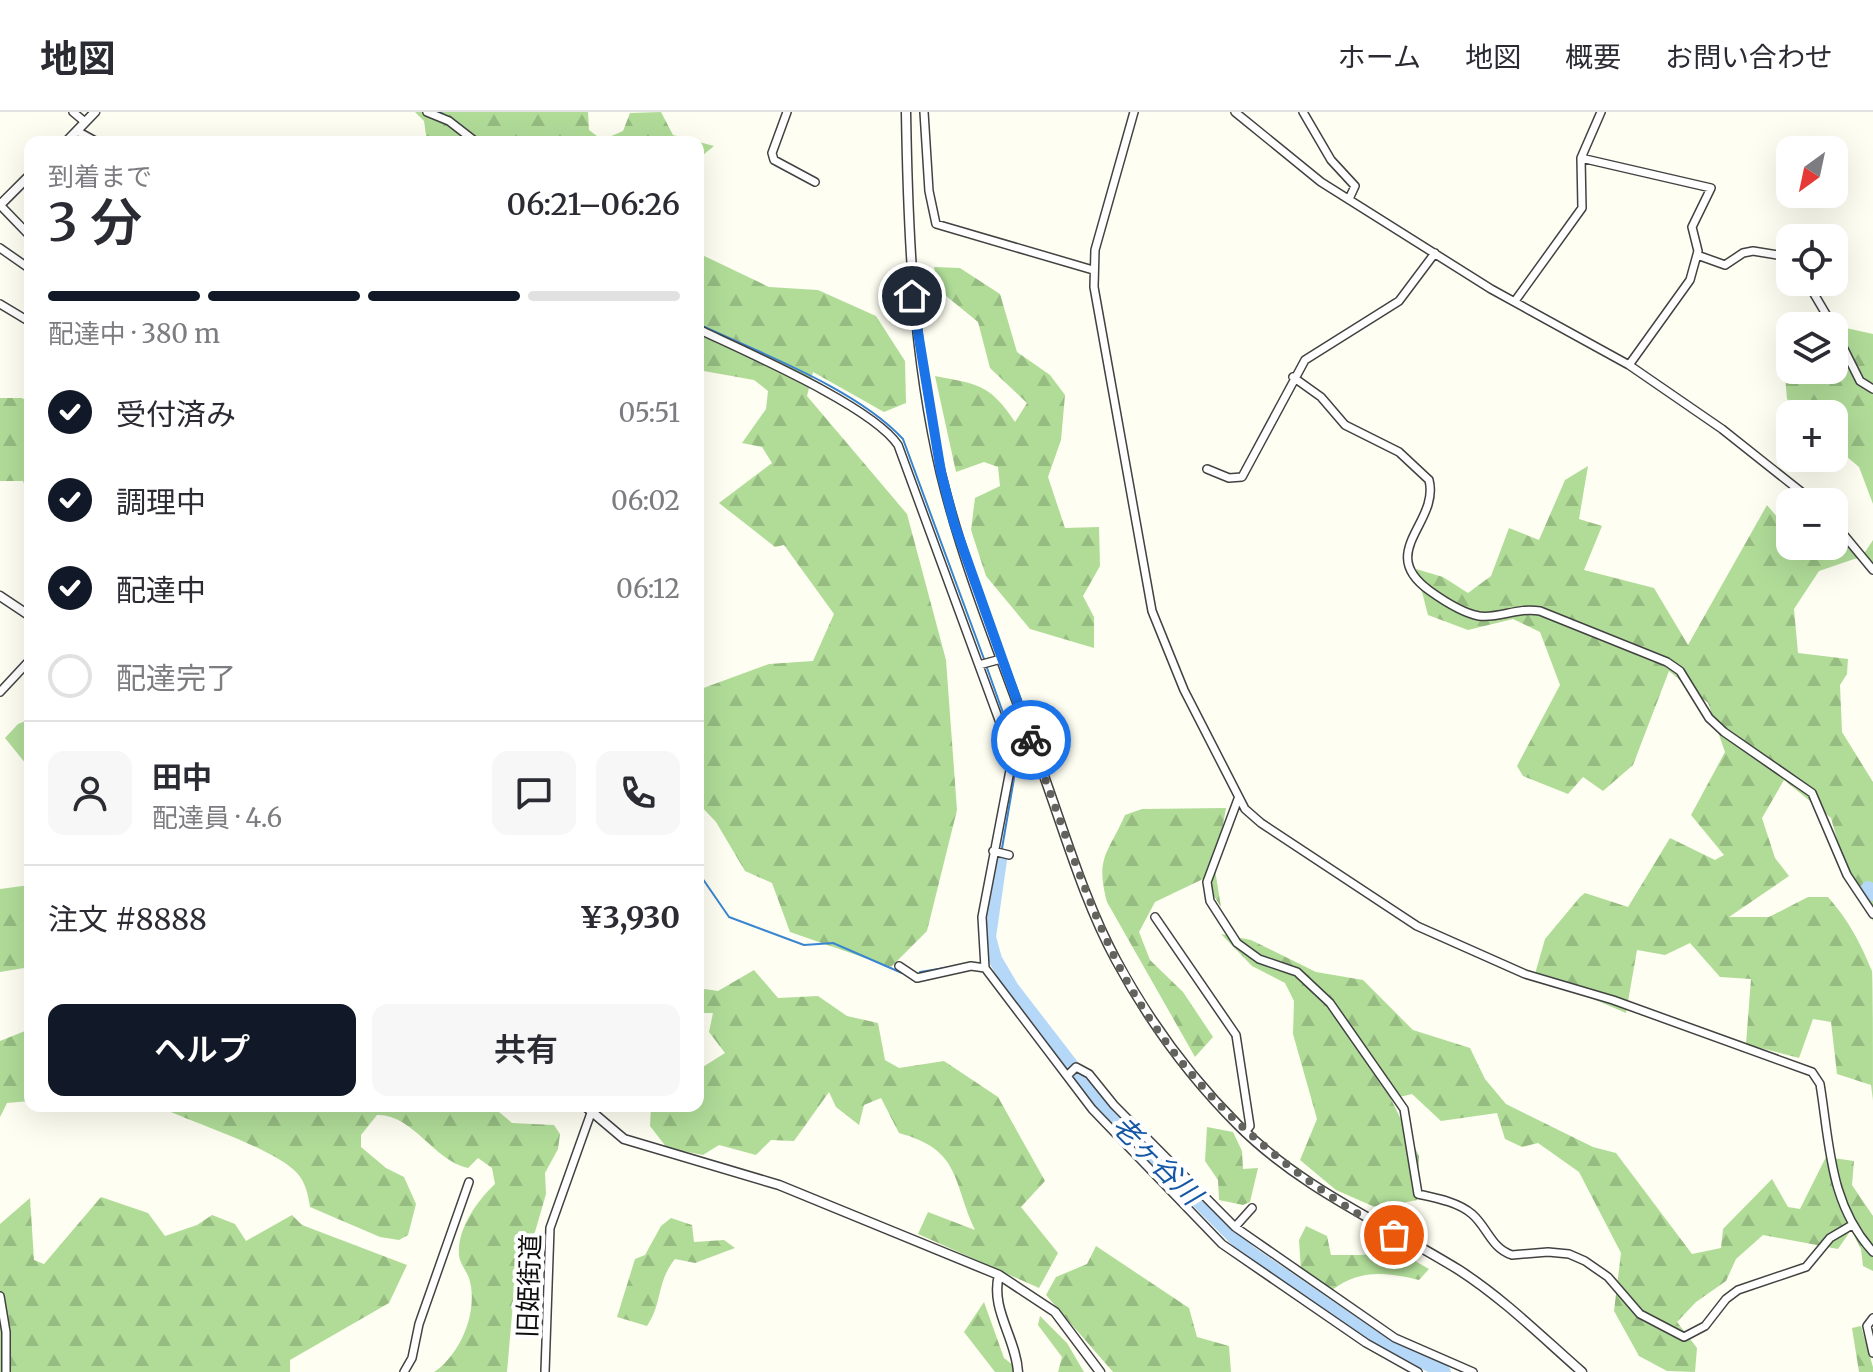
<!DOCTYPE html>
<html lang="ja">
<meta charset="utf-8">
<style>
:root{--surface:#fff;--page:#f7f7f7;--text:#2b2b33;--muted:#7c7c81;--line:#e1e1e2;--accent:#111827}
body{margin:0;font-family:Merriweather,"Noto Sans JP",serif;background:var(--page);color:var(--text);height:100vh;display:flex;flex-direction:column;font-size:30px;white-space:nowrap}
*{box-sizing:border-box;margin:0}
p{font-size:26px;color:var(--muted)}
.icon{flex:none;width:44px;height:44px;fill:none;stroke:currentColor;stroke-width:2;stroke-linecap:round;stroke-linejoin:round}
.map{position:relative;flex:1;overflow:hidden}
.panel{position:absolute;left:24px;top:24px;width:680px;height:976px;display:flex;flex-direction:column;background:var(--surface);border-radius:16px;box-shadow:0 8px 32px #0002}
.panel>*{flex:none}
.needle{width:52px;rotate:213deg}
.controls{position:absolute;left:1776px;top:24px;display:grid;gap:16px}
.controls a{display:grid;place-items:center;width:72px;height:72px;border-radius:16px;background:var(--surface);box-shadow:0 8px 32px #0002;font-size:40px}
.pin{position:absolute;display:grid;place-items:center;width:68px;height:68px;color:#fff;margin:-34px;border:4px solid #fff;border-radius:50%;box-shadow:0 2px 8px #0007}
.courier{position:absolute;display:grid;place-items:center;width:80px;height:80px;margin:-40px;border:6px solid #1a73e8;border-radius:50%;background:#fff;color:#222;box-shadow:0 2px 10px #0007}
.headline em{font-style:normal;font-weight:600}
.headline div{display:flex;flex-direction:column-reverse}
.headline{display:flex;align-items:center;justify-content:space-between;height:136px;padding:0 24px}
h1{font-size:52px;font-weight:600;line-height:60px}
.bar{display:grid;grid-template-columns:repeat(4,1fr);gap:12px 8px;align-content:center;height:96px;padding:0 24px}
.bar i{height:10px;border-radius:6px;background:var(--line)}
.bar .current{background:var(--accent)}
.bar p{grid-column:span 4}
.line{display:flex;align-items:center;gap:20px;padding:0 24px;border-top:2px solid var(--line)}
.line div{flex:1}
.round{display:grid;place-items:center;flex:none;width:84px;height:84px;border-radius:16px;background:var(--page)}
ol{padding:0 24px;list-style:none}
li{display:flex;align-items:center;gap:24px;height:88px}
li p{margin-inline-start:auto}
li .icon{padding:8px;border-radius:50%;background:var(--accent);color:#fff;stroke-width:4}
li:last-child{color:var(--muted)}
li i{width:44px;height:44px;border:4px solid var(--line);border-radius:50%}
.action{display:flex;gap:16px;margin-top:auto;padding:16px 24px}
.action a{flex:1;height:92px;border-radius:16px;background:var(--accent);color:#fff;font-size:32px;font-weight:600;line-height:92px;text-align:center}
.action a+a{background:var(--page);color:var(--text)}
header{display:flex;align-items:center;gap:48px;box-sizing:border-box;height:112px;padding:0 40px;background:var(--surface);border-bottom:2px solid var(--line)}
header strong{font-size:38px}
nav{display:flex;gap:44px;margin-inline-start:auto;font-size:28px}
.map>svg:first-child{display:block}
.forest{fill:url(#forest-firs)}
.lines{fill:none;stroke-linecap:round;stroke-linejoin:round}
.stream{stroke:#3a85d1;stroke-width:2}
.river{stroke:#b5d8f8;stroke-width:14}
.minor-casing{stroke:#424242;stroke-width:10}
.tertiary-casing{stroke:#424242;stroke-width:11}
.minor{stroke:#fff;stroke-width:7}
.tertiary{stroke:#fff;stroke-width:8}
.done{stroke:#63635e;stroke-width:8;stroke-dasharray:0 14.4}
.route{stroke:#1a73e8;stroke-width:10}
.labels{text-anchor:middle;stroke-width:8;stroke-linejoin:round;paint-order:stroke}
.street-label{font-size:26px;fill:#0f0f0f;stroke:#fff}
.water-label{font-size:28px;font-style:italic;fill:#1457a5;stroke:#fff}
</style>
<header>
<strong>地図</strong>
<nav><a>ホーム</a><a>地図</a><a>概要</a><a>お問い合わせ</a></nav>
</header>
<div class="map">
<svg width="1873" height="1260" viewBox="0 0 1873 1260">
<defs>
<pattern id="forest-firs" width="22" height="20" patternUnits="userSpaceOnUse" patternTransform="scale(2)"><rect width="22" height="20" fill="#b0dc98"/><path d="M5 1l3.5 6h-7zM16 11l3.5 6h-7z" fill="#96bc82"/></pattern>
</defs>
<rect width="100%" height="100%" fill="#fffef2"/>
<path class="forest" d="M415,0h173l1,18 13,10 21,-9 7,-18 31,-1 12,23 41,11 -16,13v-17h-271l-3,-21z
M698,141l71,34 49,3 58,26 29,45 1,42 -22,9 -71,-40 -6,24 100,118 39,146 11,150 -30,121 -36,36 -101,-35 -18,-49 -27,-12 -29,-49 -18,-19v-113l71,-26 44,-3 21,-47 -50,-69 -9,2 -56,-44 53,-40 -10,-16 -20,-4 24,-34 2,-18 -14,-11 -56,-10z
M934,155l26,1 40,26 17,58 33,23 15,20 -4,45 -13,37 17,51 34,-1 1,39 -17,30 11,21v31l-64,-19 -44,-53 -15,-46 4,-32 25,-12 -2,-19 -14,-5 -28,10 -21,-96c42,8 55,8 80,46l12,-19 -37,-35 -12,-46 -38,-31z
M1828,212l45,10v170l-14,-37 -25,-21v-32h-31l-16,-15 -2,-23 5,-10v4h44v-44h-10z
M0,286h22l8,5v100l-7,-22h-23z
M1588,354l-9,53 23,7 -18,44 70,18 34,57 79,-140 23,27v14h44v-8l12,-3 17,20 10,-15v24l-10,-8 -44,15 -25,38 4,44 50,6 -1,15 -7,11 2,47 31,50v139l-24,-39 -18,-64 -47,-38 -22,38 13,40 14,18 -60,41h40l39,-20h20c21,24 32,45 44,74 1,16 1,106 1,130l-2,-16 -34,-11 -6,-52 -18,-3 -14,39 -53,-14 5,-65 -31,-2 -30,-34 -25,12 -28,-5 -11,63 -91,-39 10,-35 35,-42 5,-4 43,14 42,-69 45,22 9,-5 -33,-40 34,-63 -17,-49 -39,-32 -36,94 -30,26 -20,-14 -15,17 -45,-18 -6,-10 43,-81 -20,-53 -27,-13 -45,11 -40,-15 -12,-46 27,8 25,16 23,-17 18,-48 30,12 26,-60z
M28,608l2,1v48l-25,-31 13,-14z
M1226,696l-11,62 6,37 -18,-28 -48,23 -16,30 11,28 33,32 30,45 -18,20 -88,-155c-12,-45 1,-48 18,-87l17,-6z
M30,773v82l-30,5v-83z
M1221,822l30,6 65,32 47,8 50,50 57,18 15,31 21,25 87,43 23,6 76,101 29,-6 2,-19 49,-50 16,28 12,2 26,-52 28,4 -2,24 21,31v55l-10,-5 -2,-17 -10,-19 -13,19 -75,-14 -27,24 -10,22 -30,21 -19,20 20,26 -2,24 -28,-1 -28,-15 -25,-45 7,-58 -42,-81 -41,-29 -16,4 -17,-8 -8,-26 -56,8 -29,-27 -21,5 28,57 -2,44 -40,8 -41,-18 -36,-30 17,-41 -24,-85 1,-33 -9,-18 -33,-17z
M754,858l24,28 40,-2 29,20 31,7 7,37 14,8 45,-7 54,36 47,84 -24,26 37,46 -19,35 -121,-54 10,-22 47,18c-23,-50 -14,-80 -76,-97l-18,-35 -17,7 -5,20 -23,-18 -7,-15 -35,49 -23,-1 -15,15 -37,-10 -16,10 -36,-7 -17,-22 1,-20h47v-36l27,-17 -16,-21 4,-19h-15v-25l20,3z
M30,917v72l-23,2 -7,14v-76z
M157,994h335l20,17 42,2 6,9 -2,15 -13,24 1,21 -11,38 -18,25 -10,115h-73c27,-18 45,-62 35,-94 -3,-8 -9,-14 -10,-23 -2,-26 18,-54 36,-71l-3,-16 -14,-10 -10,10c-34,-7 -55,-54 -91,-53l-16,20v12l25,21 18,9 12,27 -8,31 -9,5 -19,-3 -70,-30c-2,-12 -4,-24 -13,-34 -21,-24 -106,-51 -140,-67z
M1207,1015l26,5 9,19 1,18 15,-1 -8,34 -7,3 -24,-5 -1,-20 -13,-19z
M101,1085l47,16 17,23 32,-11 15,-10 23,9 11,17 46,-26 10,10 105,40 -18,38 -99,57v12h-290v-148l30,-26 4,62 10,4z
M671,1106l21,7 2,17 30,-2 11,8 -40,15 -20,-4c-19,24 -12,43 -28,67l-30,-9 18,-58 10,-4 16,-29z
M1306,1114l21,10 4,19h31l32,-6 35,20 -10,11c-33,-8 -59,-11 -87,10l-31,-20 -2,-30z
M1096,1134l93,62 8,29 32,9 2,26h-118l-67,-77 10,-18 31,-13z
M984,1190l20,56 18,14h-27l-31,-40z
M1040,1204l27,27 17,29h-26l4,-15 -24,-32z
M1861,1214l12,41v5h-14l-7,-44z"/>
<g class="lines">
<path class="stream" d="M440,0l42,30
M698,212c62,29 159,65 205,115l81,220
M986,553l32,90 -18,105
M698,760l31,45 75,28 29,-2 69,30
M920,860l31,-5"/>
<path class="river" d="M1000,748l-11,77 6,22 17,29 91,118 146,146 124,85 71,35
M1868,776l5,6"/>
<g class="minor-casing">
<path id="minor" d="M73,0l12,10
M427,0l22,9 27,21
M787,0l-15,41 2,7 41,22
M924,0l5,79 7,33 157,46
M1134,0l-39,138 -1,37 58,324 32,79 61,119 16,14 156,103 108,48 88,26 199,72 8,12c10,61 9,119 53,168
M1235,0l86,70 170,107 138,76 93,64 92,73
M1303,0l28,48 24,26 -6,13
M77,19l20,11
M1581,46l130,30 -19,39 6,24 -8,29 -61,85
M0,93l30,31
M0,136l30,21
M1697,143l28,10 18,-12 10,-2 37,6
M1807,170l26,44
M1515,189l67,-93 -1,-50 20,-46
M0,192l30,18
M698,217c46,22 174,77 200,116l112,305 1,15 -29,152 3,51 107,141 130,135 144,99 52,29
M1834,217l26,52 13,8
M1293,265l28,20 24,28 54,27 30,28c11,43 -54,72 1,111 14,10 32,22 49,25 20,3 38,-9 61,-5l127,51 13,9 29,47 15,14 88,61 35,82 26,39
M1207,357l22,9 13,-1 63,-117 94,-59 36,-48
M1834,411l39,47
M979,553l22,-6
M0,580l30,-32
M1238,687l-31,83 3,19 27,42 22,16 38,13 33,31 74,106 14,85c18,4 40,8 54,20 16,14 19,34 40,41l36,-3 21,2 16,7 23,16 32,37 44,23 21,-11 21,-27 12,-9 68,-23 24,-29 22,-13
M993,739l16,4
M1155,805l81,118 14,91 -5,6
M899,854l18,12 54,-12 14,2
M1068,963l8,-8 13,7 25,31 121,122 160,111 78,34
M1235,1115l17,-19
M0,1184l6,36v40
M1873,1206l-6,8 6,27
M404,1260l8,-14 7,-34 50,-142
M545,1260l5,-144 41,-115"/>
</g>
<g class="tertiary-casing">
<path id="tertiary" d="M906,0c2,122 7,243 35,362 24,98 64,193 98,288 24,65 44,137 77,198 33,61 73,116 122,165 64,64 145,98 221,145 45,29 83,67 123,102
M66,30l29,-30
M0,93l30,-30
M0,484l30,20
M585,994l39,33 155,46 220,90 56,37 45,60
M999,1163c-9,34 17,63 19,97"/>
</g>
<use href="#minor" class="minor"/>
<use href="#tertiary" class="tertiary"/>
</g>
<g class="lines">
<path class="done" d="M1031,628c27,72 50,147 83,216 60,124 162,213 280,279"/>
<path class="route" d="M912,184l29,176 13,51 77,217"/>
</g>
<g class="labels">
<g class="street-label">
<text transform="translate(529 1174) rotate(-88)" y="9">旧姫街道</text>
</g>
<g class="water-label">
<text transform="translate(1157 1048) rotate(45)" y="10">老ヶ谷川</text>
</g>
</g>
</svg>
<div class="controls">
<a><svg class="needle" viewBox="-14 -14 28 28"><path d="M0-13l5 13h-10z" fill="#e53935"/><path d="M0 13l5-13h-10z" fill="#7c7c81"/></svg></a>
<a><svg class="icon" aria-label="locate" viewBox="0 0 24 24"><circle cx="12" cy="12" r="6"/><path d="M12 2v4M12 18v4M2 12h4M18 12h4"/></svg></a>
<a><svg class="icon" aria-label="layers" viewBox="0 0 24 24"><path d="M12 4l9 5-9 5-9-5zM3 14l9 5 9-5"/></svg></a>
<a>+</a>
<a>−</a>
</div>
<div class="pin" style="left:1394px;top:1123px;background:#ea580c"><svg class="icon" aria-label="bag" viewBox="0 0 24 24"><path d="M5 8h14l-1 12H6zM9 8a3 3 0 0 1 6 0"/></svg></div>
<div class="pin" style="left:912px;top:184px;background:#1f2937"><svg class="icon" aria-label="home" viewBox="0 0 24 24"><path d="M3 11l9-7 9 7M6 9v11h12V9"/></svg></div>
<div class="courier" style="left:1031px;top:628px"><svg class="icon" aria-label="bike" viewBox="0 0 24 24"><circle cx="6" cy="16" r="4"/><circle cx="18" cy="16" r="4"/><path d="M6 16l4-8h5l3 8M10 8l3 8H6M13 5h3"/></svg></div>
<section class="panel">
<div class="headline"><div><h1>3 分</h1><p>到着まで</p></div><em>06:21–06:26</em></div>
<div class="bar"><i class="current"></i><i class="current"></i><i class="current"></i><i></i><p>配達中 · 380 m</p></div>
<ol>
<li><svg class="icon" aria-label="check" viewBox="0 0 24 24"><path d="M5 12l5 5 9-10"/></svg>受付済み<p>05:51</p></li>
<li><svg class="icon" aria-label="check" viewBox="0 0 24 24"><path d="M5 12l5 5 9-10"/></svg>調理中<p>06:02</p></li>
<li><svg class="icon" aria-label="check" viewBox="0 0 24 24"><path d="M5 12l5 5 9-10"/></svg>配達中<p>06:12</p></li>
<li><i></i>配達完了</li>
</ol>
<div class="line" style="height:144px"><a class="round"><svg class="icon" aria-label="person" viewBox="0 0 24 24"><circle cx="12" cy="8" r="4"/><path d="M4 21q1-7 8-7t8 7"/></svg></a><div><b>田中</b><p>配達員 · 4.6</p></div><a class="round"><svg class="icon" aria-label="chat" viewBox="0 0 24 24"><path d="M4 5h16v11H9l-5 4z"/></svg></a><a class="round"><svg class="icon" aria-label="phone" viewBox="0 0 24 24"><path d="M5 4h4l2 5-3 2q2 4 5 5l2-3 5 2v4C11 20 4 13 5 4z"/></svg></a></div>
<div class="line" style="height:104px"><div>注文 #8888</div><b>¥3,930</b></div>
<div class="action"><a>ヘルプ</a><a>共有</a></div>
</section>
</div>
